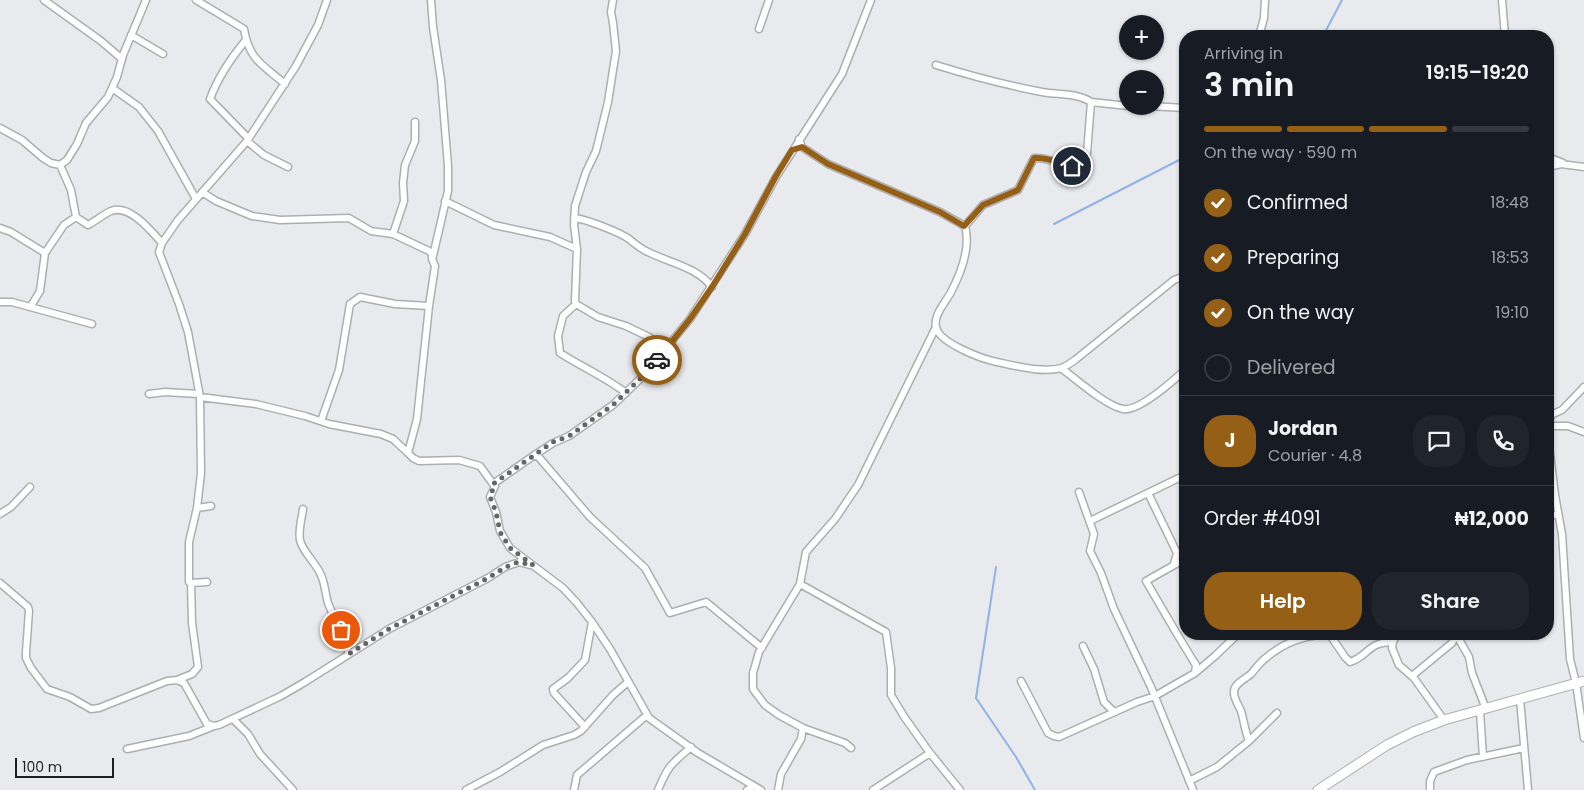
<!DOCTYPE html>
<meta charset="utf-8">
<style>
:root{--surface:#171b24;--page:#20242c;--text:#f1f3f6;--muted:#9ea1a6;--line:#363941;--accent:#956016}
body{margin:0;font-family:Poppins,sans-serif;background:var(--page);color:var(--text);height:100vh;display:flex;flex-direction:column;font-size:19px;white-space:nowrap}
*{box-sizing:border-box;margin:0}
p{font-size:16px;color:var(--muted)}
.icon{flex:none;width:28px;height:28px;fill:none;stroke:currentColor;stroke-width:2;stroke-linecap:round;stroke-linejoin:round}
.map{position:relative;flex:1;overflow:hidden}
.drawer{position:absolute;left:1179px;top:30px;width:375px;height:610px;display:flex;flex-direction:column;background:var(--surface);border-radius:20px;box-shadow:0 1px 4px #0004}
.drawer>*{flex:none}
.controls{position:absolute;left:1119px;top:15px;display:grid;gap:10px}
.controls a{display:grid;place-items:center;width:45px;height:45px;border-radius:50%;background:var(--surface);box-shadow:0 1px 4px #0004;font-size:25px}
.scale{position:absolute;left:15px;bottom:12px;width:99px;box-sizing:border-box;padding-left:5px;border:2px solid #1c1d1e;border-top:0;font-size:14px;line-height:18px;white-space:nowrap;color:#1c1d1e;-webkit-text-stroke:4px #e9eaed;paint-order:stroke}
.pin{position:absolute;display:grid;place-items:center;width:42px;height:42px;color:#fff;margin:-21px;border:2px solid #fff;border-radius:50%;box-shadow:0 1px 5px #0007}
.courier{position:absolute;display:grid;place-items:center;width:50px;height:50px;margin:-25px;border:4px solid #956016;border-radius:50%;background:#fff;color:#222;box-shadow:0 1px 6px #0007}
.summary em{font-style:normal;font-weight:600}
.summary div{display:flex;flex-direction:column-reverse}
.summary{display:flex;align-items:center;justify-content:space-between;height:85px;padding:0 25px}
h1{font-size:32px;font-weight:600;line-height:38px}
.bar{display:grid;grid-template-columns:repeat(4,1fr);gap:8px 5px;align-content:center;height:60px;padding:0 25px}
.bar i{height:6px;border-radius:4px;background:var(--line)}
.bar .selected{background:var(--accent)}
.bar p{grid-column:span 4}
.line{display:flex;align-items:center;gap:12px;padding:0 25px;border-top:1px solid var(--line)}
.line div{flex:1}
.round{display:grid;place-items:center;flex:none;width:52px;height:52px;border-radius:20px;background:var(--page)}
ol{padding:0 25px;list-style:none}
li{display:flex;align-items:center;gap:15px;height:55px}
li p{margin-inline-start:auto}
li .icon{padding:5px;border-radius:50%;background:var(--accent);color:#fff;stroke-width:4}
li:last-child{color:var(--muted)}
li i{width:28px;height:28px;border:2px solid var(--line);border-radius:50%}
.cta{display:flex;gap:10px;margin-top:auto;padding:10px 25px}
.cta a{flex:1;height:58px;border-radius:20px;background:var(--accent);color:#fff;font-size:20px;font-weight:600;line-height:58px;text-align:center}
.cta a+a{background:var(--page);color:var(--text)}
.map>svg:first-child{display:block}
.lines{fill:none;stroke-linecap:round;stroke-linejoin:round}
.stream{stroke:#90b2e5;stroke-width:2}
.street-casing{stroke:#adaeb1;stroke-width:9}
.secondary-casing{stroke:#adaeb1;stroke-width:11}
.street{stroke:#fff;stroke-width:6}
.secondary{stroke:#fff;stroke-width:9}
.done{stroke:#646566;stroke-width:5;stroke-dasharray:0 9}
.route{stroke:#956016;stroke-width:6}
</style>
<div class="map">
<svg width="1584" height="790" viewBox="0 0 1584 790">
<rect width="100%" height="100%" fill="#e9eaed"/>
<g class="lines">
<path class="stream" d="M1323,36l19,-36
M1054,224l131,-67
M996,567l-20,131 40,59 19,33"/>
<g class="street-casing">
<path id="street" d="M44,0l57,41 21,18
M196,0l48,29c5,31 19,36 41,55
M431,0l2,27 8,53 7,86v25l-15,65
M1502,0l3,36
M759,29l10,-29
M131,35l32,19
M1259,36l5,-18 1,-18
M246,40c-15,18 -28,37 -36,59l38,39
M936,65c35,11 70,20 106,27 16,3 36,1 49,10l-4,51 -5,9c-19,7 -30,-5 -48,-4l-16,32 -35,15 -18,21
M112,88l27,19 19,24 38,68
M1091,102l37,4
M1148,106l37,2
M415,122v19l-10,24 -2,18 1,18 -11,33 36,17 3,3v5l3,7 -6,40 -12,113 -9,34 5,5 6,3 40,-1 21,6 13,18
M0,128l22,12 21,18 8,5 9,2 7,-5 10,-16 9,-21 22,-26 9,-20 6,-22 23,-55
M799,139l3,8 26,17 112,48 25,14c6,22 -4,47 -14,66 -5,10 -18,23 -15,35 3,16 46,32 61,35 19,4 45,11 65,6 4,-2 9,-5 13,-8l99,-80 11,-4
M247,141l17,14 24,12
M1548,157l15,6
M60,165l11,25 5,27
M1548,167l13,-3 23,3
M202,192l14,9 36,15 28,4 69,-2 22,13 22,3
M445,201l49,24 56,12 27,12
M574,218c12,1 45,14 55,21 6,5 12,10 19,13 22,11 49,15 64,35
M0,228l11,4 34,21
M0,302h12l80,22
M576,304l-1,-3 2,-52 -3,-24 1,-19 11,-34 10,-21 12,-49 8,-51 -3,-28 -2,-11 2,-12
M576,304l-13,12 -5,20 2,17c22,14 45,24 66,40
M576,304l22,13 28,9 23,11 15,15
M31,306l9,-15 5,-38 19,-28 12,-8 12,8c6,-3 19,-13 23,-14 19,-7 40,20 51,32
M1061,368c15,11 45,38 62,41 16,3 51,-29 62,-39
M149,394l16,-2 34,2
M200,397l56,7 49,12 24,8 52,10 12,5 15,14
M1548,419l5,-5 9,-4 22,-23
M321,421l18,-51 11,-66 10,-7 35,7 34,2
M1548,426h20l16,6
M1548,438l7,57 7,39 8,125 6,24 8,55
M536,454l54,63 55,51 25,45 36,-11 56,46
M1079,492l15,42 -4,17 11,22 13,36 37,78 42,103
M1148,493l29,60 -3,11
M197,508l14,-2
M303,509c-1,9 -5,21 -3,31 2,11 15,22 20,33 5,9 5,20 8,30 7,17 15,34 21,51
M0,514l11,-7 19,-20
M1548,515h10
M1090,521l95,-46
M1185,559l-39,22 31,53 17,28 2,3 -1,8
M0,583l28,24 1,4 -3,41v6l5,10 16,21 23,8 21,12 8,-1 68,-27 10,-1 15,-6 6,-7 -6,-44 -1,-40 -2,-1v-40l8,-34 4,-35 -1,-76 -12,-65 -9,-28 -20,-52 3,-9 16,-23 69,-79 49,-75 22,-41 9,-25
M191,583l16,-1
M800,584l86,48 5,36v27l14,23 25,35 30,37
M1397,634l-4,8 -1,6 7,17 15,13 30,42
M1456,634l13,23 3,16 14,36
M1083,646l11,23 10,33 10,10
M1412,676l40,-33 4,-8
M177,680l7,3 23,41 7,2 5,-1 62,-29 24,-14 84,-53 99,-51 17,-11 14,-5 11,3
M1021,681l27,52 6,3 5,1 78,-35 18,-6 40,-23 20,-17 23,-22
M1520,699l8,91
M1480,711l3,46
M233,719l15,15 12,20 33,36
M585,727l-31,-34 -1,-4 15,-11 17,-18 7,-38
M803,728l42,15 6,5
M1249,741c-4,-10 -5,-20 -8,-30 -2,-5 -7,-12 -7,-18 -1,-9 11,-14 17,-19 5,-6 9,-12 16,-17 18,-15 39,-23 63,-22l15,22 5,5c19,-6 17,-20 43,-20
M127,749l62,-13 25,-10
M1189,781l28,-14 32,-26 28,-28
M466,790l34,-18 43,-27 31,-10 7,-4 32,-36 15,-13
M574,790l3,-15 70,-60
M658,790c10,-24 13,-26 33,-43
M747,790l7,-4
M761,790l-63,-37 -49,-35 -39,-69 -18,-27 -15,-19 -14,-15 -53,-40 -10,-17 -4,-19 -6,-15 5,-11 -2,-2 43,-30 17,-11 16,-7 44,-31 30,-29 47,-57 55,-85 31,-57 66,-103 29,-74
M778,790l3,-16 20,-35 2,-11 -24,-13 -14,-10 -12,-16v-16l6,-21 41,-68 6,-32 29,-33 23,-34 78,-158
M873,790l57,-37
M1430,790v-9l4,-9 33,-12 57,-12"/>
</g>
<g class="secondary-casing">
<path id="secondary" d="M1318,790l69,-45 26,-13 31,-12 140,-39"/>
</g>
<use href="#street" class="street"/>
<use href="#secondary" class="secondary"/>
</g>
<g class="lines">
<path class="done" d="M341,630l8,24 40,-25 99,-51 18,-11 12,-5 15,3 -23,-17 -10,-16 -4,-20 -6,-15 4,-11 -1,-2 43,-30 17,-12 16,-6 44,-31 30,-29 14,-16"/>
<path class="route" d="M657,360l33,-41 22,-32 33,-53 31,-58 16,-26 10,-3 26,17 112,48 24,14 19,-21 35,-15 16,-32c13,-1 26,5 38,8"/>
</g>
</svg>
<div class="controls">
<a>+</a>
<a>−</a>
</div>
<div class="scale">100 m</div>
<div class="pin" style="left:341px;top:630px;background:#ea580c"><svg class="icon" aria-label="bag" viewBox="0 0 24 24"><path d="M5 8h14l-1 12H6zM9 8a3 3 0 0 1 6 0"/></svg></div>
<div class="pin" style="left:1072px;top:166px;background:#1f2937"><svg class="icon" aria-label="home" viewBox="0 0 24 24"><path d="M3 11l9-7 9 7M6 9v11h12V9"/></svg></div>
<div class="courier" style="left:657px;top:360px"><svg class="icon" aria-label="car" viewBox="0 0 24 24"><path d="M5 17H2v-5l4-1 3-4h7l3 4 3 1v5h-3M9 17h6M6 11h13"/><circle cx="7" cy="17" r="2"/><circle cx="17" cy="17" r="2"/></svg></div>
<section class="drawer">
<div class="summary"><div><h1>3 min</h1><p>Arriving in</p></div><em>19:15–19:20</em></div>
<div class="bar"><i class="selected"></i><i class="selected"></i><i class="selected"></i><i></i><p>On the way · 590 m</p></div>
<ol>
<li><svg class="icon" aria-label="check" viewBox="0 0 24 24"><path d="M5 12l5 5 9-10"/></svg>Confirmed<p>18:48</p></li>
<li><svg class="icon" aria-label="check" viewBox="0 0 24 24"><path d="M5 12l5 5 9-10"/></svg>Preparing<p>18:53</p></li>
<li><svg class="icon" aria-label="check" viewBox="0 0 24 24"><path d="M5 12l5 5 9-10"/></svg>On the way<p>19:10</p></li>
<li><i></i>Delivered</li>
</ol>
<div class="line" style="height:90px"><b class="round" style="background:var(--accent);color:#fff">J</b><div><b>Jordan</b><p>Courier · 4.8</p></div><a class="round"><svg class="icon" aria-label="chat" viewBox="0 0 24 24"><path d="M4 5h16v11H9l-5 4z"/></svg></a><a class="round"><svg class="icon" aria-label="phone" viewBox="0 0 24 24"><path d="M5 4h4l2 5-3 2q2 4 5 5l2-3 5 2v4C11 20 4 13 5 4z"/></svg></a></div>
<div class="line" style="height:65px"><div>Order #4091</div><b>₦12,000</b></div>
<div class="cta"><a>Help</a><a>Share</a></div>
</section>
</div>
